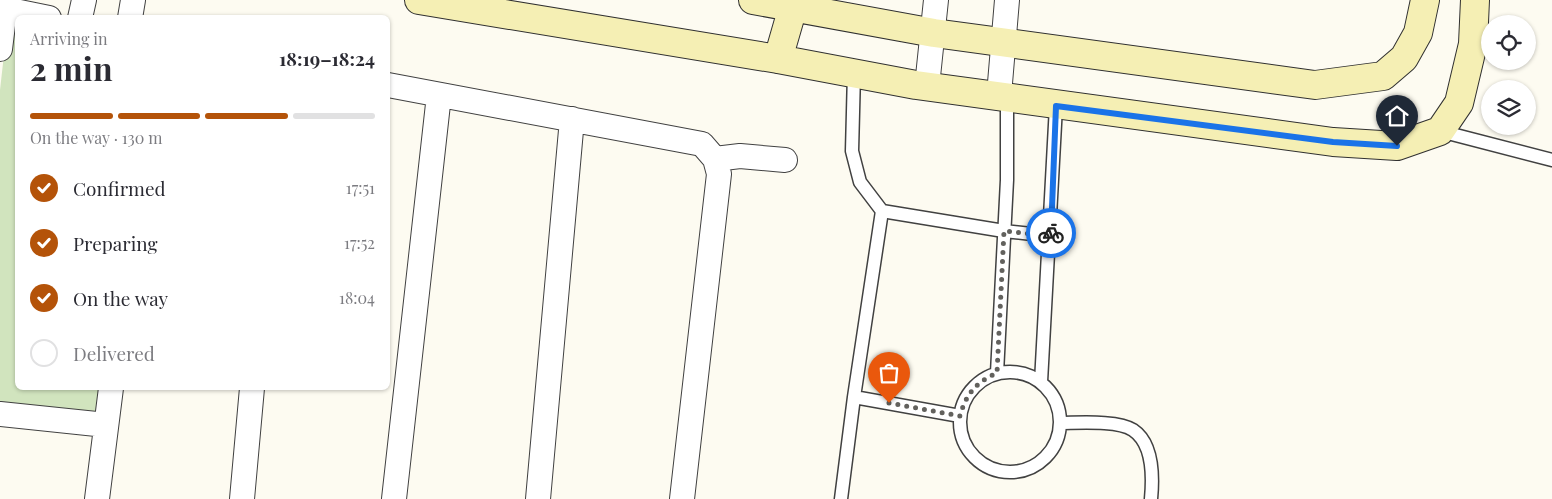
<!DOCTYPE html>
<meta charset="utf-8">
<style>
:root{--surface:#fff;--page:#f2f2f3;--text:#2b2b33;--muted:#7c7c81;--line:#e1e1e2;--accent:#b45309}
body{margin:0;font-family:"Playfair Display",serif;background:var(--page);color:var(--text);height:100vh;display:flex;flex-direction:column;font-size:19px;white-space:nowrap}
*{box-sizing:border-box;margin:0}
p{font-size:16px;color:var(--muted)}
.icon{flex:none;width:28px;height:28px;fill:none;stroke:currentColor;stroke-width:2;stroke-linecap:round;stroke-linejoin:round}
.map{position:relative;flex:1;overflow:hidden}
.side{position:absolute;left:15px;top:15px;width:375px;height:375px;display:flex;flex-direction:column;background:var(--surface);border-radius:8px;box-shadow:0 1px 4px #0004}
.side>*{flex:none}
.controls{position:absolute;left:1481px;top:15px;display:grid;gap:10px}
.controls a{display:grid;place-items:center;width:55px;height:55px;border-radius:50%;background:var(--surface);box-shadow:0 1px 4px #0004;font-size:25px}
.pin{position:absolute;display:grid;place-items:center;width:42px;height:42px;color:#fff;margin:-51px -21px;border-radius:50% 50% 50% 0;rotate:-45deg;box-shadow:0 0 5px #0007}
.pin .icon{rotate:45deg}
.courier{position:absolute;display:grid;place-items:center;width:50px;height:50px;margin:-25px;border:4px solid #1a73e8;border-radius:50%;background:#fff;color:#222;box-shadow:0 1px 6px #0007}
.headline em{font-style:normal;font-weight:700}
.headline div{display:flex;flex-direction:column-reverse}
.headline{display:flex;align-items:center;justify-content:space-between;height:85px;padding:0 15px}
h1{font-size:32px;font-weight:700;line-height:38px}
.bar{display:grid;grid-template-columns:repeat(4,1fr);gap:8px 5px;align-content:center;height:60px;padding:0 15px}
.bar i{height:6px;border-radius:4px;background:var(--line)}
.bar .on{background:var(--accent)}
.bar p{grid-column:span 4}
ol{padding:0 15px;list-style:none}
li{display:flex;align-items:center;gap:15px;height:55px}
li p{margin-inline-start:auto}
li .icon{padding:5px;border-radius:50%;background:var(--accent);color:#fff;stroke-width:4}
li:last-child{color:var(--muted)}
li i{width:28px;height:28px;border:2px solid var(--line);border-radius:50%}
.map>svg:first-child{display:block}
.green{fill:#d1e4be}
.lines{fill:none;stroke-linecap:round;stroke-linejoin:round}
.lane-casing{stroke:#414141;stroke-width:15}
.street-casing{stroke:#414141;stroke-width:26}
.secondary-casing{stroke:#303030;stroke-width:30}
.lane{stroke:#fff;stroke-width:12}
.street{stroke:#fff;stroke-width:24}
.secondary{stroke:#f5efb4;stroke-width:28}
.done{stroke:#62615d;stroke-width:5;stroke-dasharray:0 9}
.route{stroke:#1a73e8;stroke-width:6}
</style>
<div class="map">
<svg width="1552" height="499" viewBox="0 0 1552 499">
<rect width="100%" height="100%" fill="#fdfbf1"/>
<path class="green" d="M9,10l9,8v370h91l-3,29 -106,-10v-317z"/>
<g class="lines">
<g class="lane-casing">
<path id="lane" d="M854,73l-2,78 8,31 22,29 122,20 46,5
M1440,131l112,29
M960 422a50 50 0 1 1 100 0a50 50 0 1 1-100 0Z
M997,373l10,-193v-84
M1041,382l15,-276
M854,397l106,19
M1060,423c18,0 58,-3 73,7 21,14 20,48 18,69
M841,499l13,-102 28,-186"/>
</g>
<g class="street-casing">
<path id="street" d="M0,8l49,10
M80,18l4,-18
M130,18l3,-18
M0,49l5,-40
M388,85l314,59 13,15 4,15 -37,325
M927,86l9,-86
M999,95l8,-95
M715,159l25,-3 45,4
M0,414l106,11
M97,499l14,-111
M242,499l10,-111
M394,499l45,-404
M538,499l34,-380"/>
</g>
<g class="secondary-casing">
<path id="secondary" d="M419,0l359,59 138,26 417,57 64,4 43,-15 19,-28 14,-59 2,-44
M753,0l181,33 381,52 68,-9 21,-18 14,-25 7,-33
M778,59l15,-52"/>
</g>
<use href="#lane" class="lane"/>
<use href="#street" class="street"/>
<use href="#secondary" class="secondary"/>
</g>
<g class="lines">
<path class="done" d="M889,403l71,13c6,-22 16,-34 37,-43l7,-142 46,5 1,-3"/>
<path class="route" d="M1051,233l5,-127 277,36 64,4"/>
</g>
</svg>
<div class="controls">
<a><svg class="icon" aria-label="locate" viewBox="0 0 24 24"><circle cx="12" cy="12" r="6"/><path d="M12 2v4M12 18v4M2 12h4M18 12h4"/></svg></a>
<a><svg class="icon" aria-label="layers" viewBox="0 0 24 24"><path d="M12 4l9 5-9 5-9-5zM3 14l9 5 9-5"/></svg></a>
</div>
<div class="pin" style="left:889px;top:403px;background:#ea580c"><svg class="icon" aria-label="bag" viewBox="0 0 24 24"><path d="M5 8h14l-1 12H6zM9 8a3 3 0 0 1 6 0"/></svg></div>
<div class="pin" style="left:1397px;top:146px;background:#1f2937"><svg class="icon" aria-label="home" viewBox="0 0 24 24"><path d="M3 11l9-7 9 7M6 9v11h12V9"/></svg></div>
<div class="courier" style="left:1051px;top:233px"><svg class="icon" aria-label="bike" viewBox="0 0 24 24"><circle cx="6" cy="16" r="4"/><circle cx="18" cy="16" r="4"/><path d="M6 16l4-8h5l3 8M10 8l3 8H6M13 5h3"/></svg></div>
<section class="side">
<div class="headline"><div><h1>2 min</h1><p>Arriving in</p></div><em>18:19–18:24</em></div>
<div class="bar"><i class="on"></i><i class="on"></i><i class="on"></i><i></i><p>On the way · 130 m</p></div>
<ol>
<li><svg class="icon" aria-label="check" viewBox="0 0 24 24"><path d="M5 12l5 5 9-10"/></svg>Confirmed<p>17:51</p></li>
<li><svg class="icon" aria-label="check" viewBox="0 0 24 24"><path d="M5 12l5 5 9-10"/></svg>Preparing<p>17:52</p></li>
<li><svg class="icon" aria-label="check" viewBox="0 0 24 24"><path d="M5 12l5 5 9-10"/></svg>On the way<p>18:04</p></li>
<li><i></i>Delivered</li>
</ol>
</section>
</div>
